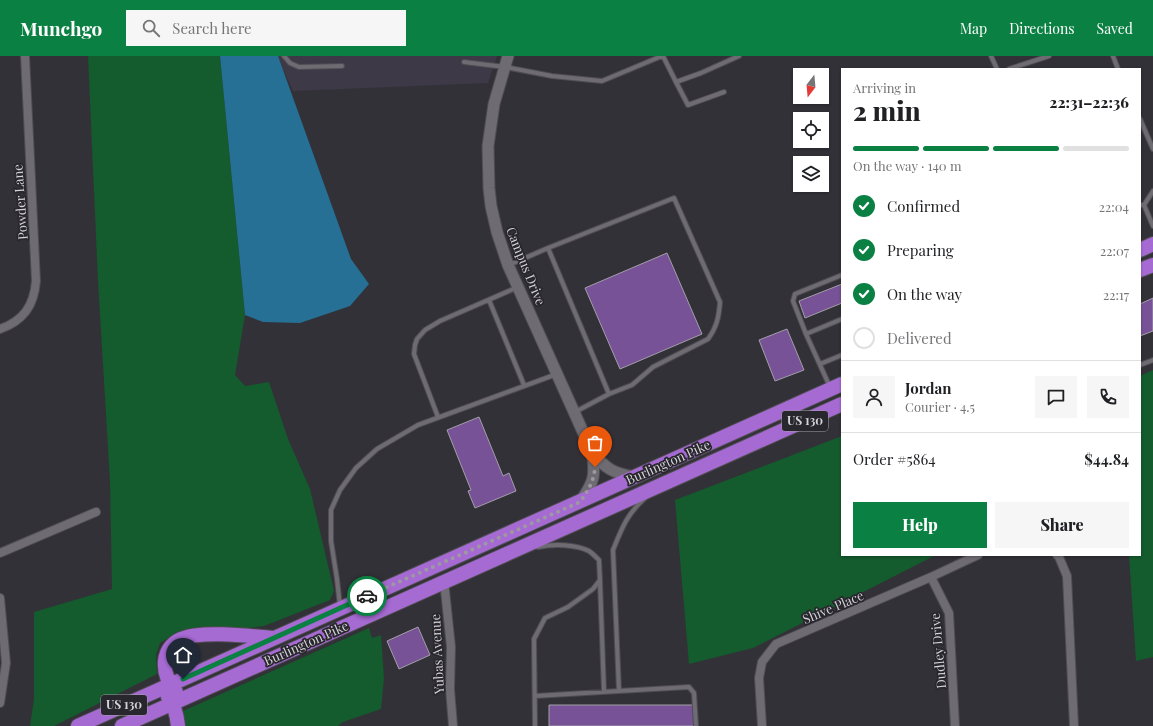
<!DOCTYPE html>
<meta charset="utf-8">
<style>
:root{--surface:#fff;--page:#f6f6f6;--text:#202124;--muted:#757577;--line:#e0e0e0;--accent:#0b8043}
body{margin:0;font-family:"Playfair Display",serif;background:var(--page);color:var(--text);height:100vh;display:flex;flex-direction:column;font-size:15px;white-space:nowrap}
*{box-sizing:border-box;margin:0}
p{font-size:13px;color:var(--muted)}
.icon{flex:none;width:22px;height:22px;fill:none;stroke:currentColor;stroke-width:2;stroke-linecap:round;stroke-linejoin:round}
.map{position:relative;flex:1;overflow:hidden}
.drawer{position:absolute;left:841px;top:12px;width:300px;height:488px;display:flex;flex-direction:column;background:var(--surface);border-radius:0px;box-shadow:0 1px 3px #0004}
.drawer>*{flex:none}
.needle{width:26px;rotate:196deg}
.tools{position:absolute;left:793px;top:12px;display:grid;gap:8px}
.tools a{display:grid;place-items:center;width:36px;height:36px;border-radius:0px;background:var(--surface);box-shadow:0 1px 3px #0004;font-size:20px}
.pin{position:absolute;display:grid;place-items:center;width:34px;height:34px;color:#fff;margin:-41px -17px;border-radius:50% 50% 50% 0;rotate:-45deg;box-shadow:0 0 4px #0007}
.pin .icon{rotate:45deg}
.courier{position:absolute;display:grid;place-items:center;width:40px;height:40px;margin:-20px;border:3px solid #0b8043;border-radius:50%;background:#fff;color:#222;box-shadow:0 1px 5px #0007}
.headline em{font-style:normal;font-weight:800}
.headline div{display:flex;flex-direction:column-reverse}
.headline{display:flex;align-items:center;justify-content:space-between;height:68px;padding:0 12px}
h1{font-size:26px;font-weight:800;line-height:30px}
.bar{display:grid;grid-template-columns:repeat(4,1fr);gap:6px 4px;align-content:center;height:48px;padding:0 12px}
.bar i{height:5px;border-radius:3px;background:var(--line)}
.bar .active{background:var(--accent)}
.bar p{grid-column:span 4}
.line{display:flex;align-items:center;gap:10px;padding:0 12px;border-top:1px solid var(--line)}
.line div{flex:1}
.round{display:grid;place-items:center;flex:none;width:42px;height:42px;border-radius:0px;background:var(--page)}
ol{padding:0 12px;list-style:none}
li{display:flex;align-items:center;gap:12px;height:44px}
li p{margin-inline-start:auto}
li .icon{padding:4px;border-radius:50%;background:var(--accent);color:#fff;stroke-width:4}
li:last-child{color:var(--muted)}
li i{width:22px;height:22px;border:2px solid var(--line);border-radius:50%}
.button{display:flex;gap:8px;margin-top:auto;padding:8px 12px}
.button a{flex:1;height:46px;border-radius:0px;background:var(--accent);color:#fff;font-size:16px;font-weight:800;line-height:46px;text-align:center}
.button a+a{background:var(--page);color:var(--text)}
header{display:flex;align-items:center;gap:24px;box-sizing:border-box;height:56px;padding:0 20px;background:var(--accent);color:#fff}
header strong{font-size:19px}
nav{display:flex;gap:22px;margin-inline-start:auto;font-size:14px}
.search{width:280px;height:36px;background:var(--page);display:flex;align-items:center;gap:10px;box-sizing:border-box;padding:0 14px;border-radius:0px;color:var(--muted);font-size:15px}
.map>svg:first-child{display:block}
.built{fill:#3d3946}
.green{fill:#145b2d}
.water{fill:#257094}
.building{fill:#775297;stroke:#a39fa7}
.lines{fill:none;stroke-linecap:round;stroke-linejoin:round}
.lane-casing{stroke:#4f4d53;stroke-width:6}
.street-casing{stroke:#4f4d53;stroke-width:10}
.secondary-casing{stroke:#4f4d53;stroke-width:13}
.highway-casing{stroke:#4f4d53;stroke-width:16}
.lane{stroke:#6e6b73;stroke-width:4}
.street{stroke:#6e6b73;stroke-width:8}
.secondary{stroke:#6e6b73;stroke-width:11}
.highway{stroke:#a66ad3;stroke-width:14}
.done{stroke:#9c9a9f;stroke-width:4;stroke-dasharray:0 7.2}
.route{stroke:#0b8043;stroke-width:5}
.labels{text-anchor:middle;stroke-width:3.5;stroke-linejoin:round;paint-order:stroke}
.shield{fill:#29272e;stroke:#a19fa4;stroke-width:1}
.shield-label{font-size:12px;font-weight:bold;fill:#d4d3d7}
.street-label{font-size:13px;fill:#d4d3d7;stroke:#29272e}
</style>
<header>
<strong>Munchgo</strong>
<div class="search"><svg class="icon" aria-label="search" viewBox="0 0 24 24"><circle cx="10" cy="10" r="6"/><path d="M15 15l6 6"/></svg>Search here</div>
<nav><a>Map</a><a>Directions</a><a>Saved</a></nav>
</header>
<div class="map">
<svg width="1153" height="670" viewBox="0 0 1153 670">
<rect width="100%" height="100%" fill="#333138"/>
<path class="built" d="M277,0h220l-9,27 -195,8z"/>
<path class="green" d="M88,0h132l25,259 -10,60 10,11 24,-4 19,57 22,50 24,102 -4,9 -66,26 -23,3 -63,3 -18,11 -4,12 1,19 -103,52h-24l4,-27v-87l78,-23 -2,-108 -12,-200z
M1153,314v287l-17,4 -7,-106h11v-179z
M842,380v119h94l-183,93 -64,16 -14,-164z
M369,572l3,10 9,-3 3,43 -3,31 -38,13 -5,4h-154l-1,-15z"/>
<path class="water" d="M220,0h58l73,203 18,25 -19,22 -50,17 -37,-1 -18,-7z"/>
<path class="building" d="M667,197l35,81 -82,35 -35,-81z
M842,228v19l-37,15 -6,-17z
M1153,242v33l-13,5v-32z
M787,273l17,41 -29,11 -16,-41z
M479,361l24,59 6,-3 7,18 -41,17 -7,-17 3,-1 -24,-60z
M418,571l12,28 -31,14 -12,-28z
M549,649h145v21h-145z"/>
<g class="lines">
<g class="lane-casing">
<path id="lane" d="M284,0l6,7 9,4 43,-1
M663,0l13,26 25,-9 38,-17
M991,0l6,13
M1113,0l5,13
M464,6l41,5 47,9 50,5 60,-25
M1009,13l40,-13
M676,26l12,23 36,-13
M1140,63l13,30
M1140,149h4l9,21
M1144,149l9,-14
M548,192l126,-50 46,104c-1,14 -3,25 -12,37l-55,28 -21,18 -23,9
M509,209l39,-17 61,146 -34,18
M842,219l-47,19 -2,7 13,33 36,-15
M489,244l35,85
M806,278l24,53
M820,308l22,-9
M1140,309l13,-5
M438,361l-24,-63 1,-9 2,-6 8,-9 15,-9 78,-34
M645,442c-18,16 -23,30 -32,52l6,141 70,-4 5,6 2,33
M600,525l4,111
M340,550l-3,-27 -6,-38v-31l9,-20 16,-22 21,-19 41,-24 139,-51
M535,640l84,-5
M535,670l-1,-87 11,-21 23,-11 25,-18 7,-9 -1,-20c-3,-3 -7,-7 -10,-9 -14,-7 -36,-7 -51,-4"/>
</g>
<g class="street-casing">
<path id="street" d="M0,273c23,-8 34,-23 36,-48l-11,-225
M0,497l96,-41
M1057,499l2,2 8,19 7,150
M931,521l18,36 6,113
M444,525l7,66 -1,42 3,37
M0,542l6,65 -6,40
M762,670l-3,-48 3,-16 14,-18 155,-67 47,-22"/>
</g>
<g class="secondary-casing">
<path id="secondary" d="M508,0l-14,48 -6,42 1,42 2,18 6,26 11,33 84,187c4,24 2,30 -12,50
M592,396c14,17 21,21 42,25"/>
</g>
<g class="highway-casing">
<path id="highway" d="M1140,194l13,-6
M1140,214l13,-5
M176,636c-8,-9 -12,-20 -11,-31 1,-10 7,-18 16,-22 20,-9 70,-3 92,-1
M168,641c7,9 9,18 10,29
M78,670l764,-342
M122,670l720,-322"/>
</g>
<use href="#lane" class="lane"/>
<use href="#street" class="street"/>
<use href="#secondary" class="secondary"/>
<use href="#highway" class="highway"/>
</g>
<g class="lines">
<path class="done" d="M367,540l213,-94c8,-11 14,-21 15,-35"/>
<path class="route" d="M183,623l184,-83"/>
</g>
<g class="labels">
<g class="shield">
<rect x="782" y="355" width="46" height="20" rx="3"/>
<rect x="101" y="639" width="46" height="20" rx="3"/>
</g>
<g class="shield-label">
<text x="805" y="369">US 130</text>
<text x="124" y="653">US 130</text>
</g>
<g class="street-label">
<text transform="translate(20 146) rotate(-94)" y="5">Powder Lane</text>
<text transform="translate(526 210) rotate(68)" y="5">Campus Drive</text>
<text transform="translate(668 406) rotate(-24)" y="5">Burlington Pike</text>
<text transform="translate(833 551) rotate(-23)" y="5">Shive Place</text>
<text transform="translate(306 587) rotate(-24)" y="5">Burlington Pike</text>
<text transform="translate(938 595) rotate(-95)" y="5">Dudley Drive</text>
<text transform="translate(437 598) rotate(-93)" y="5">Yubas Avenue</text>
</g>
</g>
</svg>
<div class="tools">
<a><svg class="needle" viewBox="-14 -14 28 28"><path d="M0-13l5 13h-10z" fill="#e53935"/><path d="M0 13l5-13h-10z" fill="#757577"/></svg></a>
<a><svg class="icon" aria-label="locate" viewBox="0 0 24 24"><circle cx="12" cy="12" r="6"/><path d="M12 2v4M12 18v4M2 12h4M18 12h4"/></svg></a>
<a><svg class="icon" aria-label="layers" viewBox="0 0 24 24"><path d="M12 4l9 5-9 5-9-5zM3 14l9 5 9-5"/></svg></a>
</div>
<div class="pin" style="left:595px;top:411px;background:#ea580c"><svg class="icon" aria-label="bag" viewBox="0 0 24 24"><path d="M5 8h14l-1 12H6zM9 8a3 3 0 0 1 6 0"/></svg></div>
<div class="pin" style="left:183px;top:623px;background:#1f2937"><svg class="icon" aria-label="home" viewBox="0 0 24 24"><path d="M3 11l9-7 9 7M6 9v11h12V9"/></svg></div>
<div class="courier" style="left:367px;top:540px"><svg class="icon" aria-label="car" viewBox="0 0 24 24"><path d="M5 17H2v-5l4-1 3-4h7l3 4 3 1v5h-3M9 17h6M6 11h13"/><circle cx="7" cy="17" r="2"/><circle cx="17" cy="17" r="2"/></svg></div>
<section class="drawer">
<div class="headline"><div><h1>2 min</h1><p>Arriving in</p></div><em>22:31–22:36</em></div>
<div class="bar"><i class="active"></i><i class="active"></i><i class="active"></i><i></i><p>On the way · 140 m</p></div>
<ol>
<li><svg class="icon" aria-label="check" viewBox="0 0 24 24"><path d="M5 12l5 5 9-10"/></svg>Confirmed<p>22:04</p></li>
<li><svg class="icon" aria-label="check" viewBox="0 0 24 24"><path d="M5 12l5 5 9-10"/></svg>Preparing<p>22:07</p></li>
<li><svg class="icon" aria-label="check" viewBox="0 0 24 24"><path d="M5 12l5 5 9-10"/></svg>On the way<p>22:17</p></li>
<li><i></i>Delivered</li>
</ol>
<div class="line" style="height:72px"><a class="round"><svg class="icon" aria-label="person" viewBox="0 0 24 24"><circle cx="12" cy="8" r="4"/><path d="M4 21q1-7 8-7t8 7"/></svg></a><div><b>Jordan</b><p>Courier · 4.5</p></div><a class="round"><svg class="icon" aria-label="chat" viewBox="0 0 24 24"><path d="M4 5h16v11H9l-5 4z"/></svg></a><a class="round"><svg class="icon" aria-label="phone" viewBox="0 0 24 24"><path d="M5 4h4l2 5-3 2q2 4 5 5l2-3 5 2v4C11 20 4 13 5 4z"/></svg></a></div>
<div class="line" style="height:52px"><div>Order #5864</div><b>$44.84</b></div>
<div class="button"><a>Help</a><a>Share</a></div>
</section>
</div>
